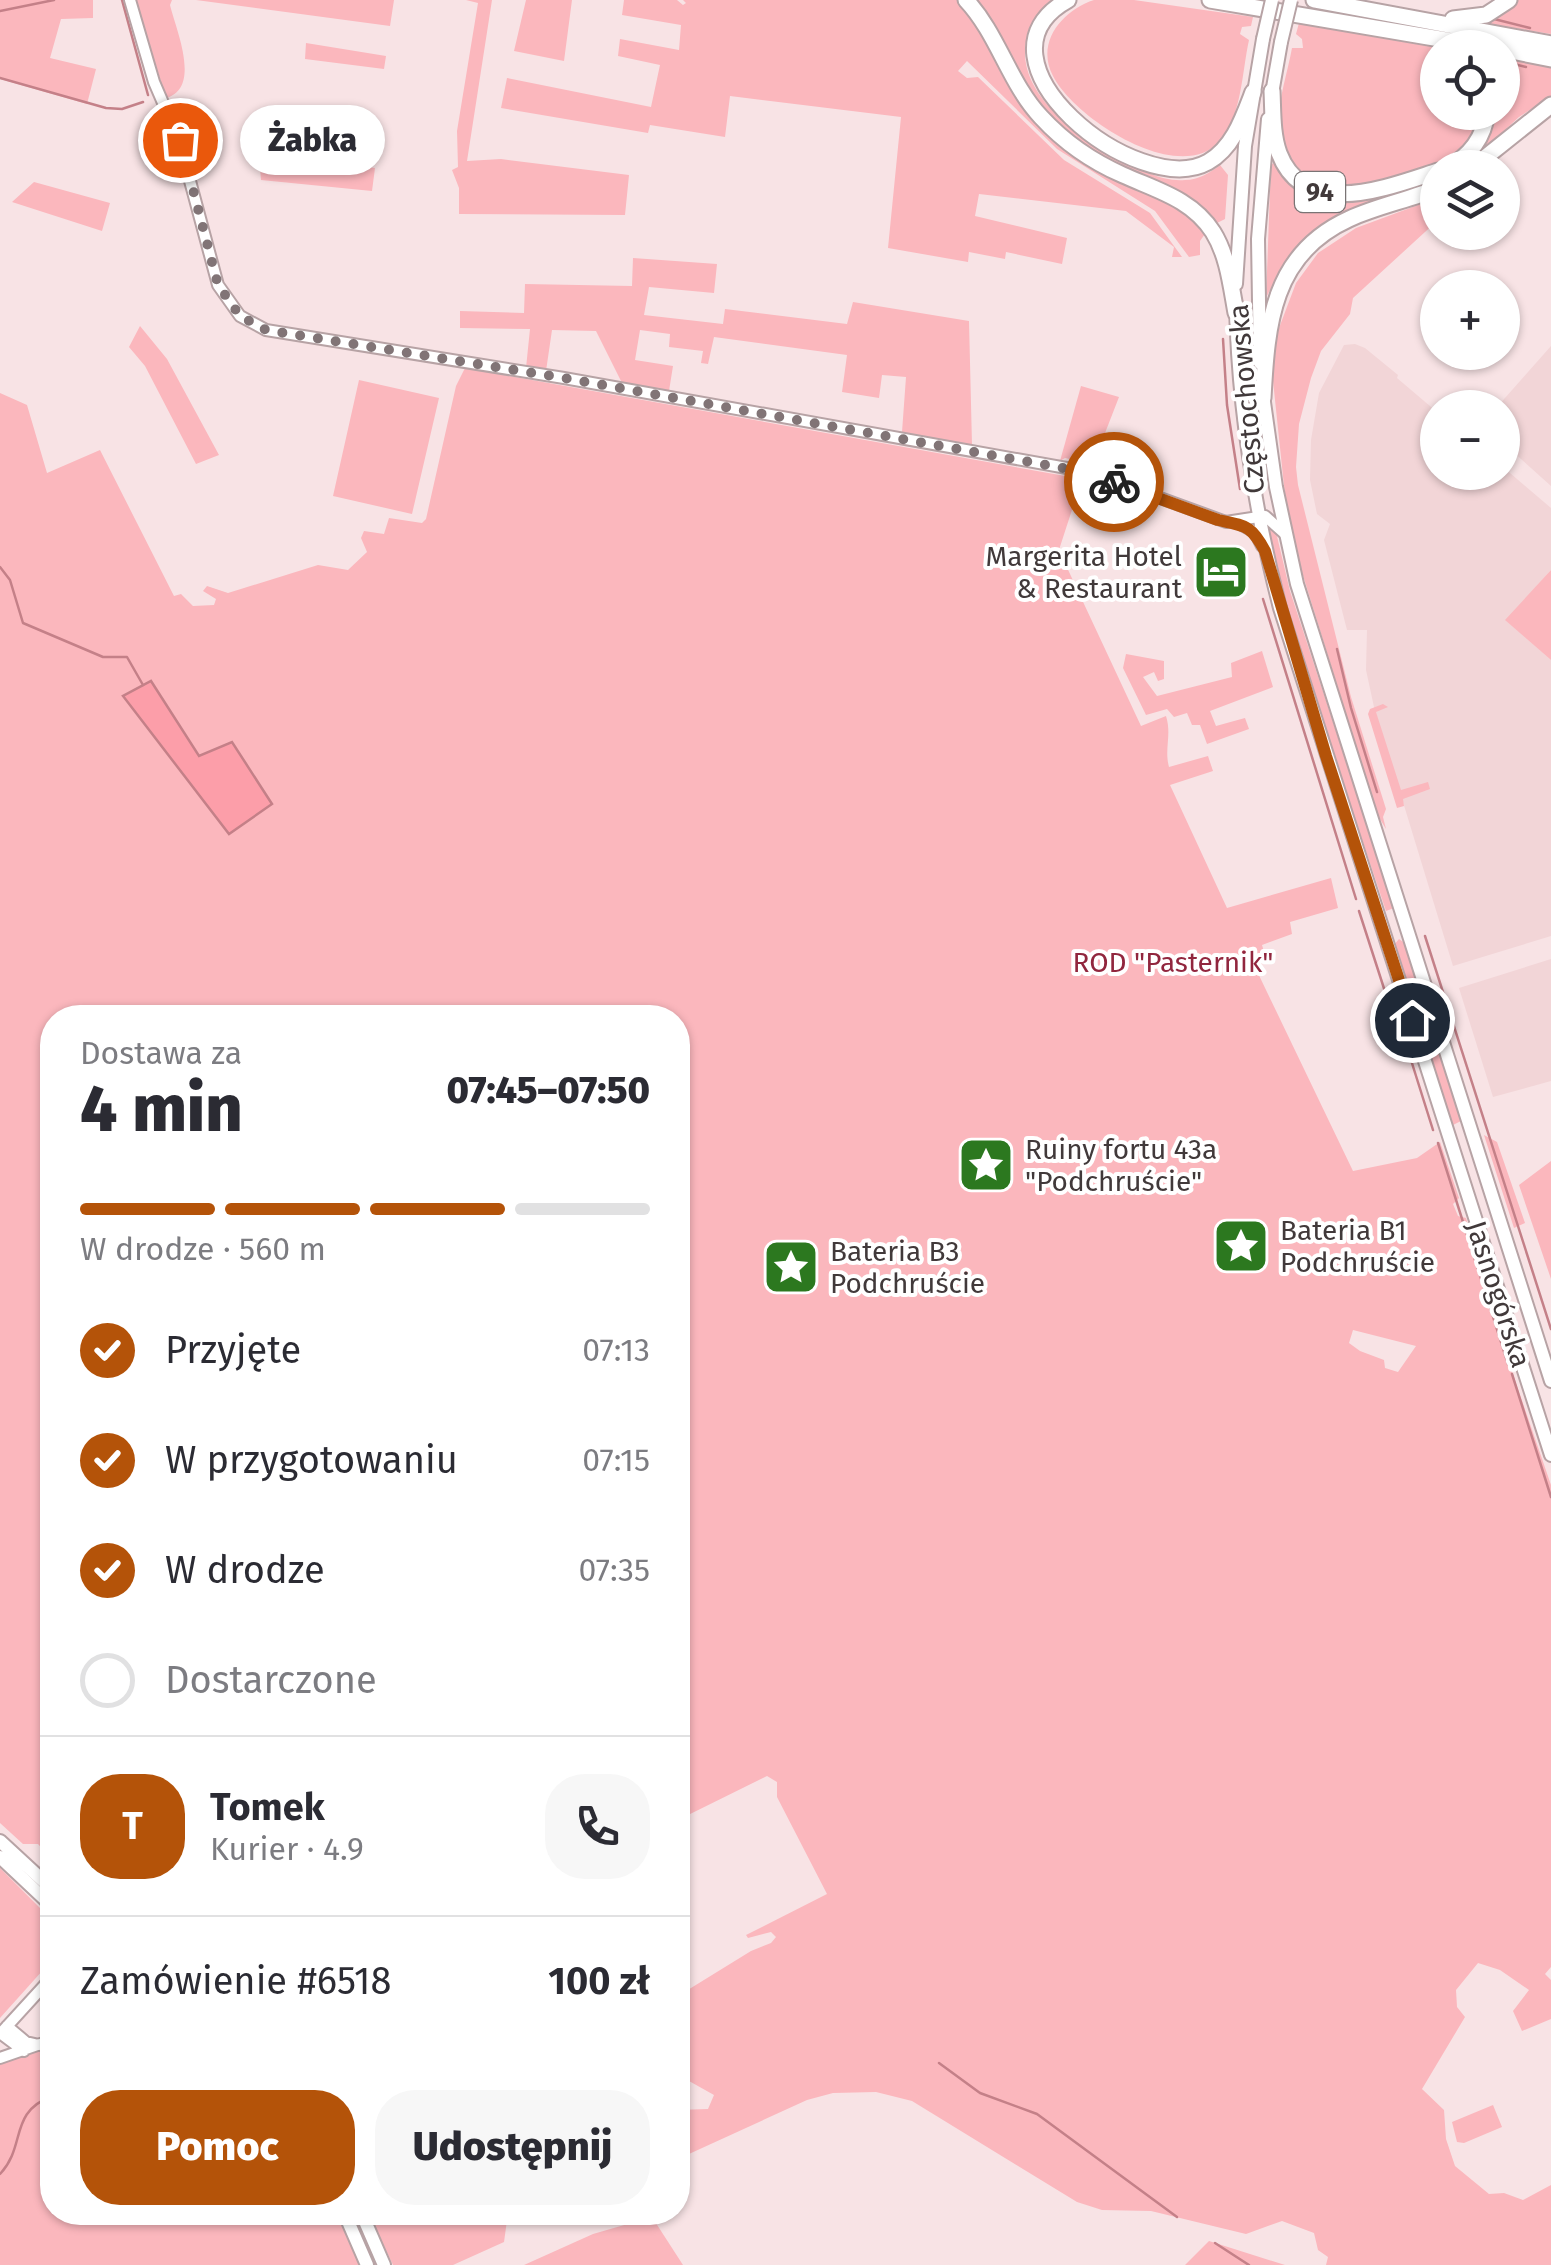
<!DOCTYPE html>
<html lang="pl">
<meta charset="utf-8">
<style>
:root{--surface:#fff;--page:#f7f7f7;--text:#2b2b33;--muted:#7c7c81;--line:#e1e1e2;--accent:#b45309}
body{margin:0;font-family:"Fira Sans",sans-serif;background:var(--page);color:var(--text);height:100vh;display:flex;flex-direction:column;font-size:38px;white-space:nowrap}
*{box-sizing:border-box;margin:0}
p{font-size:32px;color:var(--muted)}
.icon{flex:none;width:55px;height:55px;fill:none;stroke:currentColor;stroke-width:2;stroke-linecap:round;stroke-linejoin:round}
.map{position:relative;flex:1;overflow:hidden}
.drawer{position:absolute;left:40px;top:1005px;width:650px;height:1220px;display:flex;flex-direction:column;background:var(--surface);border-radius:40px;box-shadow:0 2px 8px #0004}
.drawer>*{flex:none}
.tools{position:absolute;left:1420px;top:30px;display:grid;gap:20px}
.tools a{display:grid;place-items:center;width:100px;height:100px;border-radius:50%;background:var(--surface);box-shadow:0 2px 8px #0004;font-size:50px}
.pin{position:absolute;display:grid;place-items:center;width:85px;height:85px;color:#fff;margin:-42px;border:5px solid #fff;border-radius:50%;box-shadow:0 2px 10px #0007}
.courier{position:absolute;display:grid;place-items:center;width:100px;height:100px;margin:-50px;border:8px solid #b45309;border-radius:50%;background:#fff;color:#222;box-shadow:0 2px 12px #0007}
.bubble{position:absolute;height:70px;border-radius:35px;background:var(--surface);box-shadow:0 2px 8px #0004;font-size:32px;font-weight:800;line-height:70px;text-align:center}
.overview em{font-style:normal;font-weight:800}
.overview div{display:flex;flex-direction:column-reverse}
.overview{display:flex;align-items:center;justify-content:space-between;height:170px;padding:0 40px}
h1{font-size:65px;font-weight:800;line-height:75px}
.bar{display:grid;grid-template-columns:repeat(4,1fr);gap:15px 10px;align-content:center;height:120px;padding:0 40px}
.bar i{height:12px;border-radius:8px;background:var(--line)}
.bar .on{background:var(--accent)}
.bar p{grid-column:span 4}
.line{display:flex;align-items:center;gap:25px;padding:0 40px;border-top:2px solid var(--line)}
.line div{flex:1}
.round{display:grid;place-items:center;flex:none;width:105px;height:105px;border-radius:40px;background:var(--page)}
ol{padding:0 40px;list-style:none}
li{display:flex;align-items:center;gap:30px;height:110px}
li p{margin-inline-start:auto}
li .icon{padding:10px;border-radius:50%;background:var(--accent);color:#fff;stroke-width:4}
li:last-child{color:var(--muted)}
li i{width:55px;height:55px;border:5px solid var(--line);border-radius:50%}
.action{display:flex;gap:20px;margin-top:auto;padding:20px 40px}
.action a{flex:1;height:115px;border-radius:40px;background:var(--accent);color:#fff;font-size:40px;font-weight:800;line-height:115px;text-align:center}
.action a+a{background:var(--page);color:var(--text)}
.map>svg:first-child{display:block}
.built{fill:#f2d5d7}
.green{fill:#fbb7bd;fill-rule:evenodd}
.water{fill:#fc9ea9;stroke:#c48088;stroke-width:2.5}
.lines{fill:none;stroke-linecap:round;stroke-linejoin:round}
.stream{stroke:#c48088;stroke-width:2.5}
.minor-casing{stroke:#b7a3a5;stroke-width:14}
.major-casing{stroke:#b7a3a5;stroke-width:16}
.highway-casing{stroke:#b7a3a5;stroke-width:19}
.minor{stroke:#fff;stroke-width:10}
.major{stroke:#fff;stroke-width:12}
.highway{stroke:#fff;stroke-width:15}
.major-bridge-casing{stroke:#b7a3a5;stroke-width:16;stroke-linecap:butt}
.major-bridge{stroke:#fff;stroke-width:12}
.done{stroke:#817476;stroke-width:10;stroke-dasharray:0 18}
.route{stroke:#b45309;stroke-width:12}
.labels{text-anchor:middle;stroke-width:8;stroke-linejoin:round;paint-order:stroke}
.shield{fill:#fff;stroke:#7a7475;stroke-width:2.5}
.shield-label{font-size:25px;font-weight:bold;fill:#41393a}
.street-label{font-size:28px;fill:#41393a;stroke:#fff}
.poi-label{font-size:28px;fill:#41393a;stroke:#fff;text-anchor:start}
.park-label{font-size:28px;fill:#91263e;stroke:#fff}
</style>
<div class="map">
<svg width="1551" height="2265" viewBox="0 0 1551 2265">
<rect width="100%" height="100%" fill="#f8e3e5"/>
<path class="built" d="M1355,344l10,4 33,27 -1,3 40,34 1,60h64l1,-5 48,41v62l-45,50 45,40v276l-98,30 -79,-259 -8,-37 1,-40h-20l-23,-90 6,-16 -13,-10 -7,-34 1,-40 8,-47 25,-48z
M1551,346v140l-48,-43 -1,-35 -5,-1z
M1551,959v122l-58,16 -34,-109z"/>
<path class="green" d="M0,0h93v18l-32,1 -11,39 46,11 -9,35 -87,-25z
M135,0h37l-2,5c6,25 32,83 -4,93z
M196,0h198l-4,26z
M466,0h26l-25,161 34,-2 128,16 -4,40 -166,-1v-26l-7,-18 6,-3 -1,-36 21,-128z
M526,0h46l-8,61 -50,-10z
M624,0h53l6,5 3,-2 -3,-3h277l84,126 135,79 28,26 -7,10v14l-11,2 -34,-46 -98,-62 -90,-88 -9,10 9,7 11,-1 86,83 86,53 32,44h-10l2,-10 -48,-36 -147,-17 -4,22 92,22 -5,26 -56,-12 -1,7 -36,-7 -1,10 -80,-14 13,-131 -171,-21 -5,41 -75,-12 -2,8 -147,-25 6,-30 144,29 9,-42 -42,-9 2,-17 59,11 2,-25 -59,-10z
M975,0h76c-67,66 10,128 69,159 19,10 42,23 65,21 14,0 24,-7 35,-15l8,10 -3,44 -10,5c-62,-36 -142,-69 -185,-129 -21,-29 -37,-64 -55,-95z
M1094,0h40l119,17 -2,9 -9,1 -2,7 9,6c-7,31 -7,77 -30,102 -41,44 -145,-24 -166,-66 -18,-34 10,-66 41,-76z
M1516,0h35v34l-75,-12z
M1299,23l128,22 10,4 1,63 44,1c-4,18 -12,33 -27,45 -19,14 -114,36 -136,28 -18,-6 -34,-27 -39,-46 -6,-29 7,-64 12,-92h11l-1,-9 -6,-5z
M306,43l80,13 -2,13 -79,-10z
M1503,56l48,11v29l-32,21 -54,50 -7,1 34,-55 10,-1z
M288,155l87,13 -3,23 -111,-11 -2,-24z
M1277,163l30,29 130,-16v5c-84,28 -128,31 -171,117l5,-134z
M34,182l76,21 -8,28 -90,-29z
M1437,198v23l-84,77 -3,16 -29,37 -10,27 -12,46 -3,43 2,18 53,212 35,112 -3,8 3,12 -9,-15 -76,-245 -15,-64 -16,-153 26,-69 22,-30 38,-25z
M633,258l84,6 -3,29 -65,-6 -5,28 79,9 2,-15 122,15 6,-22 116,19 3,124 -70,-13 4,-55 -24,-2 -3,23 -37,-6 5,-37 -133,-18 -6,27 -7,-1 2,-12 -34,-4 1,-13 -30,-4 -5,30 38,6 -4,25 -47,-8 -26,-52 -44,-1 -6,41 -20,-3 4,-39 -70,-1v-17l64,2 1,-29 107,2z
M140,326l27,33 52,96 -23,9 -51,-98 -16,-19z
M465,368l617,111 -25,77 6,3 78,167 25,-10c6,19 -2,32 3,51l39,-11 5,15 -43,14 57,123 104,-30 7,30 -48,14 2,12 -30,11 5,17 -12,5 98,204 64,-13 23,-16 19,56 -6,6 5,12 8,2 40,136 45,131v482l-6,7 6,6v39l-29,12 -9,-20 16,-21 -29,-20 -22,-7 -22,27 1,17 8,10 -43,72 22,21 2,29 9,27 34,28 15,-1 19,7 28,-15v80h-225l2,-8 -10,-7 -4,-17 -32,-12 -36,13 -95,-23 -49,-1 -25,-8 -165,-101 -36,-9 -43,1 -26,7 -129,59v-49l30,-1 6,-14 -25,-14 -11,6v-91l73,-45 20,-8 5,-6 -5,-5 -23,6 -2,-3 81,-41 -50,-97v-15l-10,-6 -89,44v-802h-626v841l-14,-15h-15l-23,-21v-1430l27,12 20,68 53,-23 74,146 7,-2 12,12 21,-1 2,-6 -13,-8 4,-5 21,7 90,-28 30,5 19,-18 -6,-14 3,-7 20,3 5,-16 33,5 4,-4 30,-133zM151,682l49,75 32,-15 40,62 -43,30 -105,-138zM1353,1330l63,16 -18,26 -13,-4 -1,-8 -24,-9 -11,-8z
M359,380l80,18 -27,116 -79,-18z
M1081,386l38,11 -26,67 -28,-6 -5,3z
M1266,522l10,10 14,59 104,317 -8,3c-42,-129 -91,-255 -120,-389z
M1551,570v90l-46,-40z
M1262,651l11,36 -63,24 6,15 29,-8 4,11 -42,15 -7,-19h-8l-5,-12 -13,4 -7,-8 -21,6 -23,-47 3,-14 38,7v18l-6,2 -4,-9 -11,5 14,19 75,-19 -1,-14z
M1383,704l5,3 -12,5 25,78 27,-8 2,7 -27,10 1,7 -7,2 -29,-94 2,-5z
M1399,939l7,5 55,172v5l-10,5 -57,-181z
M1484,1135l13,7 28,81 -11,5z
M1551,1161v118l-32,-94z
M0,1868l52,52v40l-52,58z
M52,2046v166l284,1 24,52h-360v-203z
M1493,2105l9,22 -38,16 -7,-1 -5,-20z
M368,2213h140l-4,29 -51,23h-60z
M652,2217l31,48h-159l69,-31z
M1209,2241l76,24h-100z"/>
<path class="water" d="M151,681l48,75 33,-14 40,62 -43,30 -106,-138z"/>
<g class="lines">
<path class="stream" d="M122,0l26,95
M0,11l54,-11
M1494,19l36,9
M1502,61l24,6
M0,78l106,30 16,1 21,-7
M1223,339l4,66 13,84
M0,567l10,13 13,43 80,34h24l16,28
M1263,599l93,300
M1337,649l14,59 26,84
M1359,911l31,96 2,15 19,38 22,70
M1425,936l126,393
M1438,1143l70,221
M1512,1374l39,123
M939,2063l41,30 57,21 140,103
M0,2174c27,-29 8,-61 52,-78
M1215,2243l34,22"/>
<g class="minor-casing">
<path id="minor" d="M130,0l24,82 25,58 39,145 22,31 26,14 298,48 525,94 137,50 39,-6 19,17
M1235,521l20,11 7,14
M7,2026l19,16 13,3
M0,2033l24,18
M0,2034l52,-57
M0,2058l52,-18"/>
</g>
<g class="major-casing">
<path id="major" d="M1271,99l10,-57
M1236,284l9,-138 18,-107
M1236,304c2,103 18,203 44,304l271,847
M1260,363l-2,-124 10,-120
M1262,388l14,99 21,97 254,797
M0,1841l52,48
M0,1857l52,49
M344,2212l23,53
M361,2212l23,53"/>
</g>
<g class="highway-casing">
<path id="highway" d="M966,0c32,34 43,83 75,117 23,25 50,44 82,58 33,15 69,24 90,57 15,24 18,54 23,81
M1068,0c-107,59 70,201 140,162 25,-14 35,-44 45,-70
M1210,0l283,48
M1314,0l237,44
M1453,19l33,-4 23,-15
M1502,49l49,10
M1272,91c1,20 0,43 7,62 26,68 109,34 159,18
M1447,168c23,-12 37,-30 40,-56
M1472,168l79,-63
M1263,398c4,-74 9,-144 86,-179 28,-13 60,-19 89,-31"/>
</g>
<use href="#minor" class="minor"/>
<use href="#major" class="major"/>
<use href="#highway" class="highway"/>
<g class="major-bridge-casing">
<path id="major-bridge" d="M1263,39l9,-39
M1281,42l10,-42"/>
</g>
<use href="#major-bridge" class="major-bridge"/>
</g>
<g class="lines">
<path class="done" d="M180,140l38,145 22,31 26,14 298,48 521,94 29,10"/>
<path class="route" d="M1114,482l104,38c28,6 33,5 47,31l61,205 86,264"/>
</g>
<defs>
<g id="hotel-square" transform="scale(2.875)"><rect x="-9" y="-9" width="18" height="18" rx="4" fill="#2c781f" stroke="#fff"/><path d="M-6-4.5h1.5V1H6V5H4.5V3h-9V5H-6ZM-4 0a1.8 1.8 0 1 1 3.6 0ZM.5 0V-2.5h3Q6-2.5 6 0Z" fill="#fff"/></g>
<g id="sight-square" transform="scale(2.875)"><rect x="-9" y="-9" width="18" height="18" rx="4" fill="#2c781f" stroke="#fff"/><path d="M0-6L1.8-2.2L6-1.7L2.9 1.2L3.7 5.4L0 3.3L-3.7 5.4L-2.9 1.2L-6-1.7L-1.8-2.2Z" fill="#fff"/></g>
</defs>
<g fill-rule="evenodd">
<use href="#hotel-square" x="1221" y="572"/>
<use href="#sight-square" x="986" y="1165"/>
<use href="#sight-square" x="1241" y="1246"/>
<use href="#sight-square" x="791" y="1267"/>
</g>
<g class="labels">
<rect class="shield" x="1295" y="172" width="50" height="40" rx="8"/>
<g class="shield-label">
<text x="1320" y="201">94</text>
</g>
<g class="street-label">
<text transform="translate(1246 399) rotate(-95)" y="10">Częstochowska</text>
<text transform="translate(1499 1294) rotate(72)" y="10">Jasnogórska</text>
</g>
<g class="poi-label">
<text x="1182" y="566" text-anchor="end">Margerita Hotel<tspan x="1182" dy="32">&amp; Restaurant</tspan></text>
<text x="1025" y="1159">Ruiny fortu 43a<tspan x="1025" dy="32">"Podchruście"</tspan></text>
<text x="1280" y="1240">Bateria B1<tspan x="1280" dy="32">Podchruście</tspan></text>
<text x="830" y="1261">Bateria B3<tspan x="830" dy="32">Podchruście</tspan></text>
</g>
<g class="park-label">
<text x="1173" y="972">ROD "Pasternik"</text>
</g>
</g>
</svg>
<div class="tools">
<a><svg class="icon" aria-label="locate" viewBox="0 0 24 24"><circle cx="12" cy="12" r="6"/><path d="M12 2v4M12 18v4M2 12h4M18 12h4"/></svg></a>
<a><svg class="icon" aria-label="layers" viewBox="0 0 24 24"><path d="M12 4l9 5-9 5-9-5zM3 14l9 5 9-5"/></svg></a>
<a>+</a>
<a>−</a>
</div>
<div class="pin" style="left:180px;top:140px;background:#ea580c"><svg class="icon" aria-label="bag" viewBox="0 0 24 24"><path d="M5 8h14l-1 12H6zM9 8a3 3 0 0 1 6 0"/></svg></div>
<div class="pin" style="left:1412px;top:1020px;background:#1f2937"><svg class="icon" aria-label="home" viewBox="0 0 24 24"><path d="M3 11l9-7 9 7M6 9v11h12V9"/></svg></div>
<div class="courier" style="left:1114px;top:482px"><svg class="icon" aria-label="bike" viewBox="0 0 24 24"><circle cx="6" cy="16" r="4"/><circle cx="18" cy="16" r="4"/><path d="M6 16l4-8h5l3 8M10 8l3 8H6M13 5h3"/></svg></div>
<div class="bubble" style="left:240px;top:105px;width:145px">Żabka</div>
<section class="drawer">
<div class="overview"><div><h1>4 min</h1><p>Dostawa za</p></div><em>07:45–07:50</em></div>
<div class="bar"><i class="on"></i><i class="on"></i><i class="on"></i><i></i><p>W drodze · 560 m</p></div>
<ol>
<li><svg class="icon" aria-label="check" viewBox="0 0 24 24"><path d="M5 12l5 5 9-10"/></svg>Przyjęte<p>07:13</p></li>
<li><svg class="icon" aria-label="check" viewBox="0 0 24 24"><path d="M5 12l5 5 9-10"/></svg>W przygotowaniu<p>07:15</p></li>
<li><svg class="icon" aria-label="check" viewBox="0 0 24 24"><path d="M5 12l5 5 9-10"/></svg>W drodze<p>07:35</p></li>
<li><i></i>Dostarczone</li>
</ol>
<div class="line" style="height:180px"><b class="round" style="background:var(--accent);color:#fff">T</b><div><b>Tomek</b><p>Kurier · 4.9</p></div><a class="round"><svg class="icon" aria-label="phone" viewBox="0 0 24 24"><path d="M5 4h4l2 5-3 2q2 4 5 5l2-3 5 2v4C11 20 4 13 5 4z"/></svg></a></div>
<div class="line" style="height:130px"><div>Zamówienie #6518</div><b>100 zł</b></div>
<div class="action"><a>Pomoc</a><a>Udostępnij</a></div>
</section>
</div>
